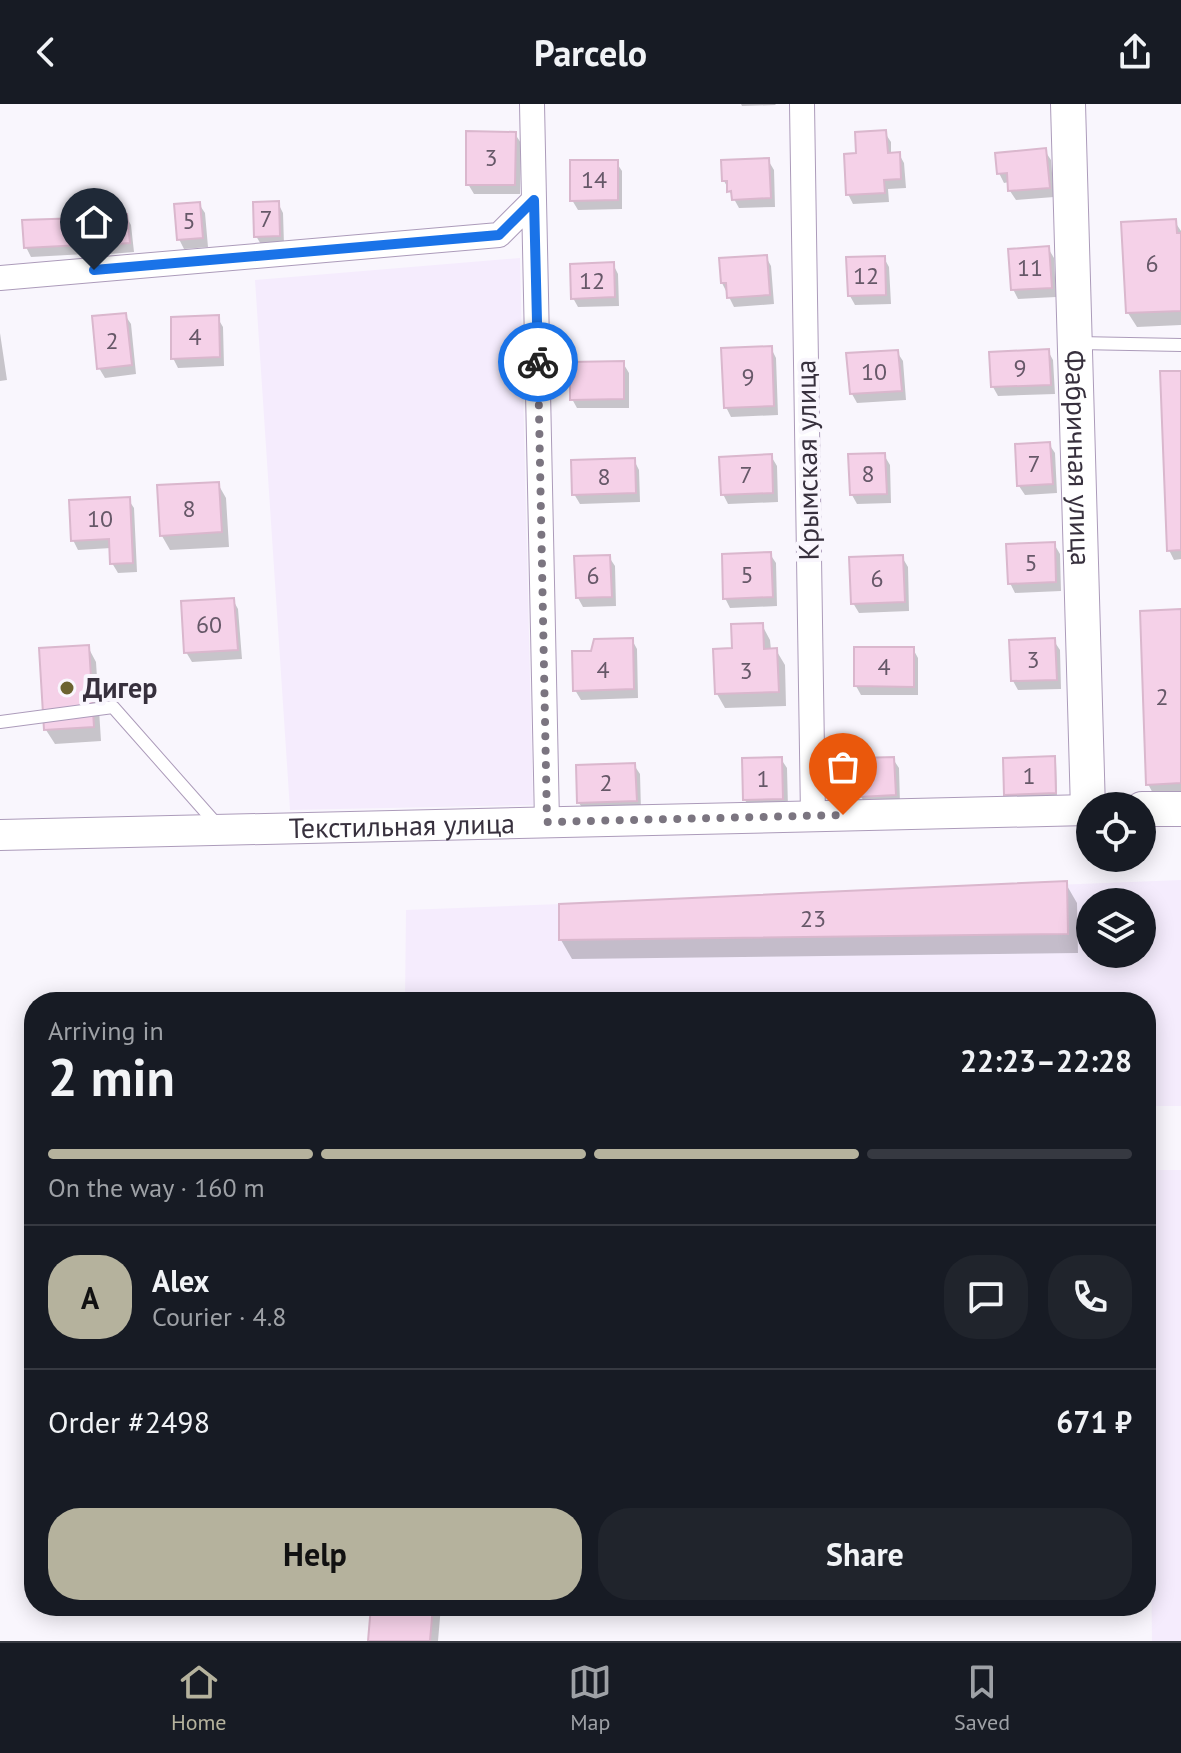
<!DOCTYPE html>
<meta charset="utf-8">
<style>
:root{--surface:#171b24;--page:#20242c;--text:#f1f3f6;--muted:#9ea1a6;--line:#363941;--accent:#b5b29d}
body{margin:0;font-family:"PT Sans",sans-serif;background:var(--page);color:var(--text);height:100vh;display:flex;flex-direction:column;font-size:30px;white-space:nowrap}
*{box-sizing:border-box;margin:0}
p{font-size:26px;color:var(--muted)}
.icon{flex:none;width:44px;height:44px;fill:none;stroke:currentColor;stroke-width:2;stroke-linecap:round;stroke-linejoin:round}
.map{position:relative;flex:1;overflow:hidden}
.drawer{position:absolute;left:24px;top:888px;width:1132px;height:624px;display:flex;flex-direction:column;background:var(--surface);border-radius:32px;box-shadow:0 4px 20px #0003}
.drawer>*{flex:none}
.fabs{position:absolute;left:1076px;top:688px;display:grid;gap:16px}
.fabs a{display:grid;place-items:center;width:80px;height:80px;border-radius:50%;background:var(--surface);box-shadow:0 4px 20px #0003;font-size:40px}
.pin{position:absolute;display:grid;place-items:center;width:68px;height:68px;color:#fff;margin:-82px -34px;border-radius:50% 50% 50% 0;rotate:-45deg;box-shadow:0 0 8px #0007}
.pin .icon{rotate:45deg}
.courier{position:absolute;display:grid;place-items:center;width:80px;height:80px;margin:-40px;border:6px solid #1a73e8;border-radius:50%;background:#fff;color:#222;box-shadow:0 2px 10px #0007}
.overview em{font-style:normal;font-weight:800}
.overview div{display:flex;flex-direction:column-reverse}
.overview{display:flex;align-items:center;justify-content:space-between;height:136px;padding:0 24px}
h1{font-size:52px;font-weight:800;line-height:60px}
.bar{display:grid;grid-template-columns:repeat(4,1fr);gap:12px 8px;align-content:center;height:96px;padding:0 24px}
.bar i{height:10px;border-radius:6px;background:var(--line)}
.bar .active{background:var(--accent)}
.bar p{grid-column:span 4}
.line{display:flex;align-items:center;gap:20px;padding:0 24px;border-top:2px solid var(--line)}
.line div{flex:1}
.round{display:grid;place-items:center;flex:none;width:84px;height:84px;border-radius:32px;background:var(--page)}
.cta{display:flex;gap:16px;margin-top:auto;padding:16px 24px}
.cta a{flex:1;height:92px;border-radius:32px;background:var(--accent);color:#111;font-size:32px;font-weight:800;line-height:92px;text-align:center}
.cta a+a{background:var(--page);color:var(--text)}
header{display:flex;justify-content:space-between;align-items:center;height:104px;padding:0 24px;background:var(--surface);font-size:36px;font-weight:800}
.tab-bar{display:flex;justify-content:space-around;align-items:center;height:112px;border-top:2px solid var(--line);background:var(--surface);font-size:22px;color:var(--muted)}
.tab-bar a{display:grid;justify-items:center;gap:4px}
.tab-bar .active{color:var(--accent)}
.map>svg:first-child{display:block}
.built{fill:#f5ecfd;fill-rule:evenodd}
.shadow{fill:#0003}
.building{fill:#f5d1e8;stroke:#dab7cd;stroke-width:2}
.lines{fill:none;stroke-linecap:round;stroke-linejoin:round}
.service-casing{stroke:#ac9bba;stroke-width:14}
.minor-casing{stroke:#ac9bba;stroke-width:26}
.tertiary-casing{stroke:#ac9bba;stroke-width:32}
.secondary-casing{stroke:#ac9bba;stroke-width:36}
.service{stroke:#fff;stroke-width:12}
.minor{stroke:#fff;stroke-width:24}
.tertiary{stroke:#fff;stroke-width:30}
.secondary{stroke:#fff;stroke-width:34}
.done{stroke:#7b7580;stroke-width:8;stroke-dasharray:0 14.4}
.route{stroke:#1a73e8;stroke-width:10}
.poi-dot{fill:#6c6330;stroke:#f9f6fd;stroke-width:3}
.labels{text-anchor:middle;stroke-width:8;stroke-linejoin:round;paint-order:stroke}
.number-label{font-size:24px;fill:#665868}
.street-label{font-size:28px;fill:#37303d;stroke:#f9f6fd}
.poi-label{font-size:28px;font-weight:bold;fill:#37303d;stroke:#f9f6fd;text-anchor:start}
</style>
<header><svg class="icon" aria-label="back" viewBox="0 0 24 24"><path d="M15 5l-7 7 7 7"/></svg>Parcelo<svg class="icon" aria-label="share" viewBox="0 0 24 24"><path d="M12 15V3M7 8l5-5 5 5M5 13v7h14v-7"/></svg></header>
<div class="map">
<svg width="1181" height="1537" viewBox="0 0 1181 1537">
<rect width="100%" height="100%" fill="#f9f6fd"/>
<path class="built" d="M520,154l13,547 -243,5 -35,-530z
M1181,776v226h-35v-104h-741l1,-92zM1090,798h52v52h-52z
M1146,1066h35v471h-29z"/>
<path class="shadow" d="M741,0h34l1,1 -34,1z
M885,29l6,9v12h8l5,9 2,25 -18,1 1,13 -36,2 -5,-10 10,-39z
M515,30l6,9 -1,51h-46l-6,-10z
M1045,47l6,9 3,37 -38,3 -6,-9 -1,-9 -5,1 -5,-10z
M768,56l6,10 1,37 -36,1 -15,-27z
M616,58l6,9v38l-44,1 -6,-10z
M278,99l5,10 1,32 -22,1 -6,-10z
M199,100l6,9 3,34 -24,2 -5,-10z
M126,112l5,9 3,27 -24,2 -6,-9z
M80,116l5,9 1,25 -55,3 -5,-10z
M1175,118l6,9v94l-44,2 -9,-14z
M1048,144l6,10 2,39 -38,2 -5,-10z
M766,153l5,9 3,38 -40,3 -12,-24z
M884,154l5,9 2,37 -36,1 -5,-9z
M613,160l5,10 1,32 -41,1 -5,-9z
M125,211l6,9 5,50 -31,4 -6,-10z
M217,213l6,10 1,39 -46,2 -5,-10z
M0,229l7,47 -7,1z
M771,244l5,10 2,57 -47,2 -5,-10z
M1048,247l5,9 2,34 -57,2 -5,-9z
M897,248l6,9 3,39 -49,3 -5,-9z
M623,259l6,10v35h-52l-5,-9z
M1181,269v186l-7,1 -5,-10z
M1049,340l6,9 2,40 -32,2 -6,-9z
M884,351l6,10 1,38 -34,1 -5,-9z
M771,352l6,10 1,36 -50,2 -5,-10z
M634,356l5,10 1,32 -60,2 -6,-10z
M218,380l8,14 3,49 -59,3 -8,-14z
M128,395l6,9 3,64 -19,1 -6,-10 -1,-15 -33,2 -5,-10z
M1054,440l6,10 1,37 -46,2 -5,-10z
M770,450l6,9 1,43 -47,2 -5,-10z
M609,453l6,9 1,40 -33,1 -5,-9z
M902,453l6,10 1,44 -50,2 -6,-10z
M233,496l5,9 4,50 -50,3 -6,-10z
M1181,507v187l-25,1 -8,-15z
M762,521l8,15 1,10h5l9,15 1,41 -61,2 -8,-14 17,-44z
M632,536l5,9 1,49 -57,2 -6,-10 17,-37z
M1054,537l6,9 1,39 -43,1 -5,-9z
M88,543l8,15 5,79 -46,3 -9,-14z
M913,545l5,9v37h-57l-5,-9z
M1053,654l3,4 1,35 -49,2 -2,-4z
M781,655l6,9 1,40 -38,1 -5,-9z
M893,655l6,9 1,36 -34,2 -5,-10z
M634,661l6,9 1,36 -56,2 -6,-9z
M1066,780l11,19 1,50 -506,6 -11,-19z
M373,1502h68l-3,35h-68z"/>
<path class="building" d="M886,26l2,23 12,-1 1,27 -17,1 1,13 -39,2 -2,-41 12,-1 -1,-21z
M466,27l50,1 -1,53h-49z
M1046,44l4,40 -42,3 -1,-18 -10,1 -2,-21z
M769,54l2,40 -39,2 -1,-9 -4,1v-11h-5l-1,-21z
M570,56h48v40l-48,1z
M279,97l1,35 -26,1 -1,-35z
M200,98l3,36 -26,2 -3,-36z
M127,110l3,29 -28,2 -3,-29z
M81,114l1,27 -58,3 -2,-28z
M1176,115l1,14h4v78l-55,2 -5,-91z
M1049,142l3,42 -41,2 -3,-41z
M767,151l3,40 -43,3 -1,-15h-5l-2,-25z
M885,152l1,39 -38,1 -2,-39z
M614,158l1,35 -44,2 -1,-35z
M126,209l6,52 -35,4 -5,-53z
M219,211l1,42 -49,2v-42z
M772,242l2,60 -50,2 -3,-60z
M1049,245l2,36 -60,2 -2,-35z
M898,246l4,41 -52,3 -4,-41z
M624,257v38l-54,1v-38z
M1160,267h21v179l-14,1z
M1050,338l3,42 -36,2 -2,-42z
M885,349l2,41 -37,1 -2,-41z
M772,350l1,39 -52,2 -2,-38z
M635,354l1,35 -64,2 -1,-35z
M219,378l3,50 -62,4 -3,-51z
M130,393l3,66 -23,1 -1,-25 -38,2 -2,-41z
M1055,438l1,40 -48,2 -2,-40z
M771,448l2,45 -50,2 -1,-45z
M610,451l2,42 -36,1 -2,-42z
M903,451l2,47 -54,2 -2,-47z
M234,494l4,52 -54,3 -3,-52z
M1181,505v174l-35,2 -6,-174z
M763,519l1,26 13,-1 2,44 -64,2 -2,-45 19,-1 -1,-24z
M633,534l1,51 -61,2 -1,-40h19l3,-12z
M1055,534l2,42 -46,1 -2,-41z
M89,541l5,82 -50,3 -5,-82z
M854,543h60v40l-60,-1z
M1055,652l1,37 -52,2 -1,-37z
M782,653l1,42 -40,1 -1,-42z
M894,653l2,38 -37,2 -1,-39z
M635,659l2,38 -60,2 -1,-38z
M1067,777l1,53 -509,6v-36z
M939,889v9h-264v-1z
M371,1502h62l-3,35h-62z"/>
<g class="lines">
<g class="service-casing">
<path id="service" d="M1078,239l103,2
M0,618l113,-15 106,120"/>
</g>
<g class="minor-casing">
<path id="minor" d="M532,0l15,718
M802,0l11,712
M0,174l499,-43 35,-35"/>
</g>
<g class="tertiary-casing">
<g id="tertiary">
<path id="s1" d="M0,731l1088,-25"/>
</g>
</g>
<g class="secondary-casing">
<g id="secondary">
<path id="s2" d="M1068,0l20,706h2"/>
<path d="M1142,705h39"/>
</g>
</g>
<use href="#service" class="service"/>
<use href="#minor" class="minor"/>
<use href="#tertiary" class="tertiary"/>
<use href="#secondary" class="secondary"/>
</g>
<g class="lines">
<path class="done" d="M538,258l9,460 296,-7"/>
<path class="route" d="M94,166l405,-35 35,-35 4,162"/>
</g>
<circle class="poi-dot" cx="67" cy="584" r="8"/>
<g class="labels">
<g class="number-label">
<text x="491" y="62">3</text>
<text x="594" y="84">14</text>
<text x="266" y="123">7</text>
<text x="189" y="125">5</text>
<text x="1152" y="168">6</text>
<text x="1030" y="172">11</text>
<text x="866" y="180">12</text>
<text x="592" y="185">12</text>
<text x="195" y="241">4</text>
<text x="112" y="245">2</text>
<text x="1020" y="272">9</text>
<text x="874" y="276">10</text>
<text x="748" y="281">9</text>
<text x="1034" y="368">7</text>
<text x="868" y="378">8</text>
<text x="746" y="379">7</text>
<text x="604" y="381">8</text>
<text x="189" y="413">8</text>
<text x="100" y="423">10</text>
<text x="1031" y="467">5</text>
<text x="747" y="479">5</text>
<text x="593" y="480">6</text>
<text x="877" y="483">6</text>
<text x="209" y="529">60</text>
<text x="1033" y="564">3</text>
<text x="884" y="571">4</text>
<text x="603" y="574">4</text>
<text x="746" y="575">3</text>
<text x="1162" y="601">2</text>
<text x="1029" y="680">1</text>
<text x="763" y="683">1</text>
<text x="606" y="687">2</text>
<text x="813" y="823">23</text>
</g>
<g class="street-label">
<text dy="10" stroke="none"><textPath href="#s2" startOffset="354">Фабричная улица</textPath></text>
<text transform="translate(807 356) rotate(-91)" y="10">Крымская улица</text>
<text dy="10" stroke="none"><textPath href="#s1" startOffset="402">Текстильная улица</textPath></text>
</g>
<g class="poi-label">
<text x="83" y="594">Дигер</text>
</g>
</g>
</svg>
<div class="fabs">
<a><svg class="icon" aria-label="locate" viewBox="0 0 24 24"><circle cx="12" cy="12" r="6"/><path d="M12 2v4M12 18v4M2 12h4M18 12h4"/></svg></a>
<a><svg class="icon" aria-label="layers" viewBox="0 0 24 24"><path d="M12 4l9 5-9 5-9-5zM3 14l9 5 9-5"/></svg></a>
</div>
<div class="pin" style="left:843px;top:711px;background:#ea580c"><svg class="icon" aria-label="bag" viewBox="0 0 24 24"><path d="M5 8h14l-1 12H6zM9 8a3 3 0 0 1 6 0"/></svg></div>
<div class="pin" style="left:94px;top:166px;background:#1f2937"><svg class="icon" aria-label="home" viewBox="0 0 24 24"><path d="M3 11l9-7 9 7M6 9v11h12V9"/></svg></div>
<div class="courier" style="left:538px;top:258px"><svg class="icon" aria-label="bike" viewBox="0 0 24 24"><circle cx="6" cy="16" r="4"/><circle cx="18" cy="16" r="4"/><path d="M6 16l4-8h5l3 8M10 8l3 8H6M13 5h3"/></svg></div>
<section class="drawer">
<div class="overview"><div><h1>2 min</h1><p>Arriving in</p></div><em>22:23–22:28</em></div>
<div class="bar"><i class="active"></i><i class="active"></i><i class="active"></i><i></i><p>On the way · 160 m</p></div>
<div class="line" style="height:144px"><b class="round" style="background:var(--accent);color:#111">A</b><div><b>Alex</b><p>Courier · 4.8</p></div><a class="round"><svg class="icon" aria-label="chat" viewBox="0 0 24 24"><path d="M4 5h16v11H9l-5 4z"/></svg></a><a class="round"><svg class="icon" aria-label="phone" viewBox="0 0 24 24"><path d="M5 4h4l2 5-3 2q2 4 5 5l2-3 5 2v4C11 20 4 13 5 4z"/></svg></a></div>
<div class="line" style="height:104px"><div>Order #2498</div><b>671 ₽</b></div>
<div class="cta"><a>Help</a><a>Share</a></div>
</section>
</div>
<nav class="tab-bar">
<a class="active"><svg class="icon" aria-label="home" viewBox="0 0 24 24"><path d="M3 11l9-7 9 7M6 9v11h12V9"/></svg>Home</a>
<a><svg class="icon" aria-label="map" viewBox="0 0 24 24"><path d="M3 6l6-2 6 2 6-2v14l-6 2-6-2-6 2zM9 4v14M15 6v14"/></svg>Map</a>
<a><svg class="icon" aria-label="saved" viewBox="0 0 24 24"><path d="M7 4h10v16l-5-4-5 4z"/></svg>Saved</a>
</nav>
